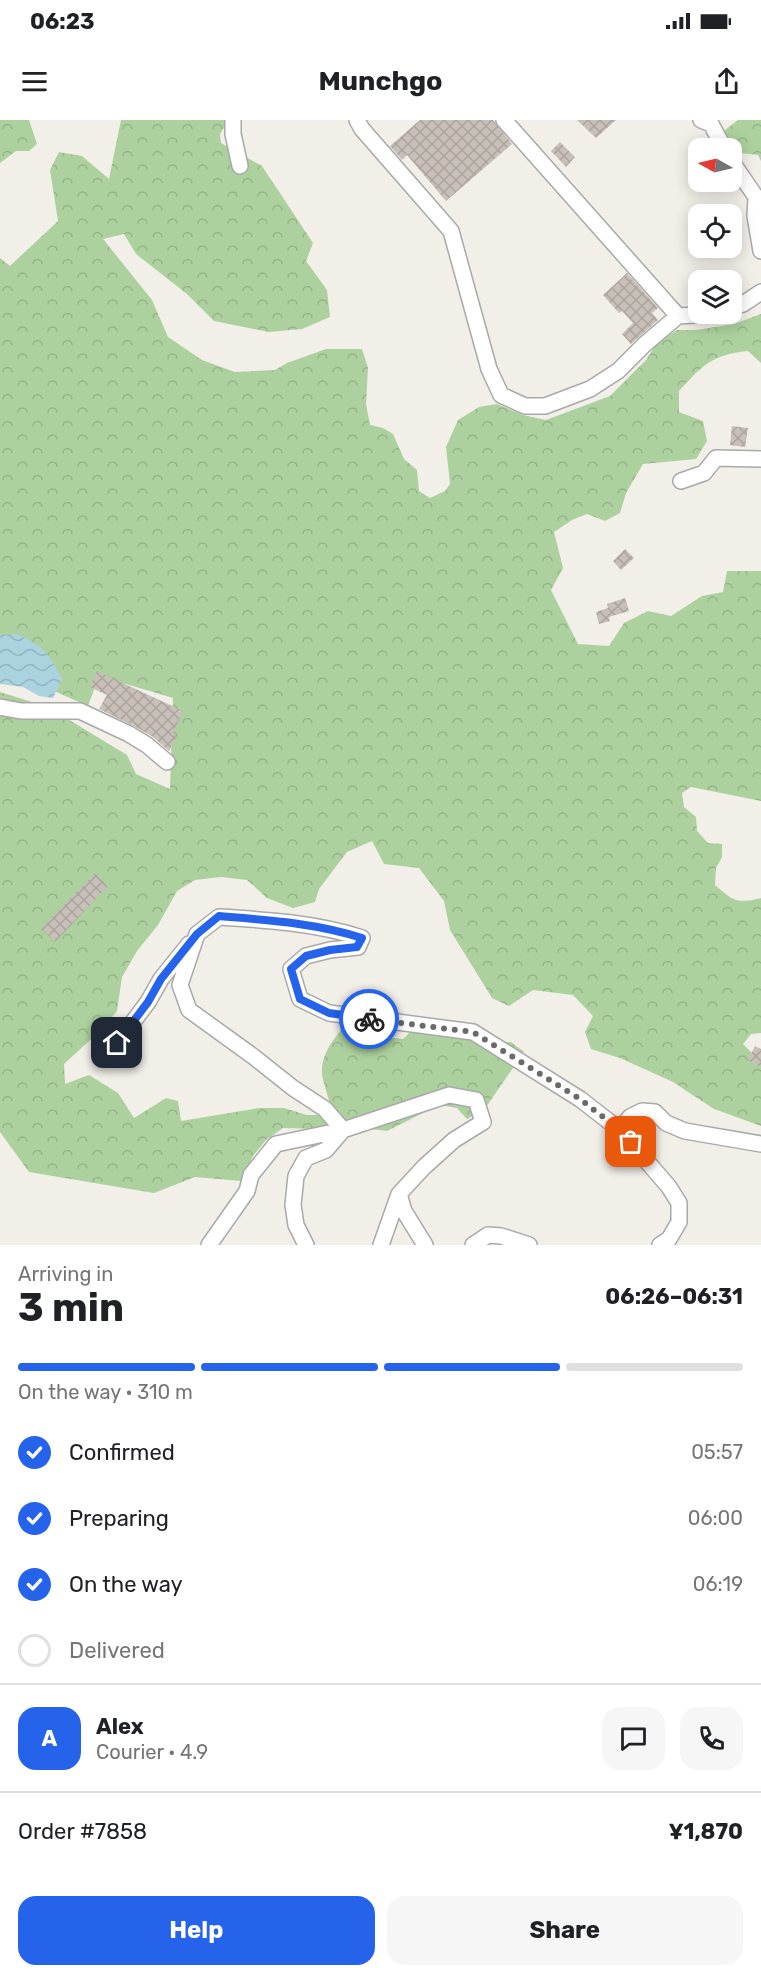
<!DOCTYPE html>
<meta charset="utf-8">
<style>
:root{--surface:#fff;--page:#f6f6f6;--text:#202124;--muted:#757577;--line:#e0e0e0;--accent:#2563eb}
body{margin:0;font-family:Rubik,sans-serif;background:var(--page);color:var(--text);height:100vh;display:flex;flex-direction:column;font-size:22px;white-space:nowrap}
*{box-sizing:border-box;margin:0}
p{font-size:20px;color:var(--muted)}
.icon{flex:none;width:33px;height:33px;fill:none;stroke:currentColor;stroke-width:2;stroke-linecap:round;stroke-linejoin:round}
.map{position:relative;height:1125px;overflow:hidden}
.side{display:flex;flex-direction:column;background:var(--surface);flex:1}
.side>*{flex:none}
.needle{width:39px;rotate:278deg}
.fabs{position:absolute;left:688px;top:18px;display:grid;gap:12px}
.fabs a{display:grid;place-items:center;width:54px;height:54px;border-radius:12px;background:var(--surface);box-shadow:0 3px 15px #0003;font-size:30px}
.pin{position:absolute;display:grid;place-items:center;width:51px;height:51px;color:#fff;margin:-26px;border-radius:12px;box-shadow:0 3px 9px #0006}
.courier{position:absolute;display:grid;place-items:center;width:60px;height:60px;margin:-30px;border:4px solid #2563eb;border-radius:50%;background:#fff;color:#222;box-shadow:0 2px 8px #0007}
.headline em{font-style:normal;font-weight:700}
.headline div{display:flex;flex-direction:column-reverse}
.headline{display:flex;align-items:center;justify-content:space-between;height:102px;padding:0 18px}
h1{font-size:39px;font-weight:700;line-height:45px}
.bar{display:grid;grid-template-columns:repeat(4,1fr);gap:9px 6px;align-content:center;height:72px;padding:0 18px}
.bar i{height:8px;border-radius:4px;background:var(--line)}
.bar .current{background:var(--accent)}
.bar p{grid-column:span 4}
.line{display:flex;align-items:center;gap:15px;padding:0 18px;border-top:2px solid var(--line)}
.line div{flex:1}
.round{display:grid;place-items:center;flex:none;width:63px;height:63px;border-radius:18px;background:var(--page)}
ol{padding:0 18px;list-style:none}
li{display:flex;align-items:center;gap:18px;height:66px}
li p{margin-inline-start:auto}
li .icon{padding:6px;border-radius:50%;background:var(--accent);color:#fff;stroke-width:4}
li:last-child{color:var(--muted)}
li i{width:33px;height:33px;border:3px solid var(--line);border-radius:50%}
.cta{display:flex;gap:12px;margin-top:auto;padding:12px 18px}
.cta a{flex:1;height:69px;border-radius:18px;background:var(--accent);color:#fff;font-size:24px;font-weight:700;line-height:69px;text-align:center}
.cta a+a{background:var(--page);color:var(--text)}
.status{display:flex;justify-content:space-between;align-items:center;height:42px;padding:0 30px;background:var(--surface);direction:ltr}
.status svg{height:16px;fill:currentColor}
header{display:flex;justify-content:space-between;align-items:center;height:78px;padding:0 18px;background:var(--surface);font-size:27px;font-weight:700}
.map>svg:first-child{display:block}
.forest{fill:url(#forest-crowns)}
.water{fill:url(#water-waves)}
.building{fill:url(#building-cross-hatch)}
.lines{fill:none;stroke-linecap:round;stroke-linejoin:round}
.minor-casing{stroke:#a9a9a9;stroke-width:18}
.minor{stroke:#fff;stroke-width:15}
.done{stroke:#6b6a68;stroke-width:6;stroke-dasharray:0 10.8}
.route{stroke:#2563eb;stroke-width:8}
</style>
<div class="status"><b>06:23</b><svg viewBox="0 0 49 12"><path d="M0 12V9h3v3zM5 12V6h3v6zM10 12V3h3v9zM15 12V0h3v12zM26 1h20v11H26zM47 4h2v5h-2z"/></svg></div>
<header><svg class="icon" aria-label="menu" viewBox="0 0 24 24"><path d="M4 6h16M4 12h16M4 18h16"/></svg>Munchgo<svg class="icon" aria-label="share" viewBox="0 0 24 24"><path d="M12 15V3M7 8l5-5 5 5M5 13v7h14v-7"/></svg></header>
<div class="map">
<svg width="761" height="1125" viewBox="0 0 761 1125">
<defs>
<pattern id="forest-crowns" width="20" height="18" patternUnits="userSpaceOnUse" patternTransform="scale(1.5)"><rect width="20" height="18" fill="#add19e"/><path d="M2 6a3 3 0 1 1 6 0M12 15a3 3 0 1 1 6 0" fill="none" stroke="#95b388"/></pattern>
<pattern id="water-waves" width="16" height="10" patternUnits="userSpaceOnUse" patternTransform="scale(1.5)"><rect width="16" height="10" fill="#aad3df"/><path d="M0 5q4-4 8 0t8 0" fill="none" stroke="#92b5bf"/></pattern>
<pattern id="building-cross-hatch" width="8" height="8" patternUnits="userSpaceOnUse" patternTransform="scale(1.5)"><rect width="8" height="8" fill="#c7bfb8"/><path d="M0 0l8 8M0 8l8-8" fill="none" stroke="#aba49e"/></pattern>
</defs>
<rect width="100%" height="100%" fill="#f2efe9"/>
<path class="forest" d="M0,0h29l8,24 -8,7h-13l-16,12z
M121,0h108l-9,14 1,9 41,23 51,77 -7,18 21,29 3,27 -28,12 -33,3 -55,-11 -27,-27 -51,-40 -12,-20 -21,5 49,61 16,37 34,23 33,12 40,-2 12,-7 39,-14h36l6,19 -2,36 4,21 13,3 10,6 11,25 13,11 2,21 11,7 15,-7 5,-7 -4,-37 12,-27 21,-13 18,-3 26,11 23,5 64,-24 36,-36 11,-17 20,-13h19l38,-6 27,-10v49l-13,-12c-37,4 -45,14 -69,40v21l24,9 4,20 -11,18 -53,5 -17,29 -6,20 -15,8 -18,-7 -15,6 -18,12 9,36 -12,22 27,54 31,2 15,-23 24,-12 23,5 31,-20 21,-4 4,-21h34v230l-70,-14 -9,6 2,14 12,10 1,14 11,12 14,1v13l-6,11 -1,17c18,16 22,19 46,13v135l-10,1 -8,10 18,18v64l-47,-17 -41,-27 -53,-24 -29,-9 -6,-17 8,-16 -20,-21 -40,-5 -24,16 -17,-8 -42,-68 -6,-29 -25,-33 -35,-4 -12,-23 -25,11 -28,37 -4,13 -22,6 -26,-10 -20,-18 -26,-3 -26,3 -18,11 -19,34 -21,26 -15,26 -5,34 -16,19 -37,34 1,20 24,-9 29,18 16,25 32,-20 12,3 3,20 78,-13h25l23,7h24c0,-12 -4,-20 -7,-32 -8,-23 9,-44 23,-60 19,-3 27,-3 38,14l18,2 12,-12 74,16 22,-1 13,10 -40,58 -17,9 -10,-11 -18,-3 -52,26 -51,-6 -20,4 -33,-1 -17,12 -13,16 -12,25 -46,-4 -41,16 -125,-21 -29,-40v-440l48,15 79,48 9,19 34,15 3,-91 -74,-22 -11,30 -34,-15 -54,-47v-386l10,8 48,-45 -8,-51 9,-18 23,4 27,23z
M738,0h23v41l-3,-6 -26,-3v-4h-2l-6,-9 1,-9z"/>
<path class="water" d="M17,514c27,12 32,20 45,45l-9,19 -14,-2 -16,-9 -23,-3v-49z"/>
<path class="building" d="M420,0h73l19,24 -66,57 -39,-46 -5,5 -12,-14z
M577,0h39l-20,18z
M560,22l15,15 -9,10 -15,-16z
M627,153l31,35 -6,5 6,7 -27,24 -9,-10 11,-11 -11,-12 -3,2 -16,-18z
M732,306l16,2 -3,19 -15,-2z
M625,429l9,9 -13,12 -8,-9z
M625,478l4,13 -20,6 1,4 -11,3 -3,-12 12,-4 -1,-4z
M97,551l86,40 -10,22 5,2 -9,16 -16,-14 -19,-11 -35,-17 8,-14 -17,-8z
M95,753l13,13 -53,56 -14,-13z
M755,926l6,3v18l-13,-7z"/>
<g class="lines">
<g class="minor-casing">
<path id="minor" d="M233,0v14l7,32
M357,0l5,9 89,102 38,138 12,26 24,11h20l45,-17 28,-18 27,-27 33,-28 35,-2
M504,0l174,196
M701,0l10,4 13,24
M732,42l24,35 -1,19 6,35
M732,187l11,-3 18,-12
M681,361l23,-8 12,-15 45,1
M0,587l21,4h59l49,23 18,11 20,17
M117,923l31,-41 13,-23 28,-35
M620,1010l10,-13 12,-6 13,1 11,11 19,8 76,13
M209,1125l38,-54 4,-16 25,-31 67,-14
M306,1125l-10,-20 -3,-20 3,-29 10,-18 20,-8 17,-20
M381,1125l18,-51
M425,1125l-21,-34 -5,-17 25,-27 30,-27 29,-18 -7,-22 -27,-5 -106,35 -18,-21 -32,-21 -39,-31 -65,-47 -9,-25 17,-51 22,-17c48,3 97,6 143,21l-4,9 -28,3 -24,6 -15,13 9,30 29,14 144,19 107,67 40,31 49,57 10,16v19l-10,17 -9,6
M473,1125l15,-10 13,1 28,9"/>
</g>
<use href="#minor" class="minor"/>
</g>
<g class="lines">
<path class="done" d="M369,899l104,13 107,67 40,31 11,12"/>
<path class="route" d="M117,923l31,-41 13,-23 36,-45 22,-18c48,4 97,7 143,22l-5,9 -27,3 -24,6 -15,13 9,30 29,14 40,6"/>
</g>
</svg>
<div class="fabs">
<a><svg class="needle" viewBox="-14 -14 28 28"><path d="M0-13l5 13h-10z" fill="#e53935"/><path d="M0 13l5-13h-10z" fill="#757577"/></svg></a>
<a><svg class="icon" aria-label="locate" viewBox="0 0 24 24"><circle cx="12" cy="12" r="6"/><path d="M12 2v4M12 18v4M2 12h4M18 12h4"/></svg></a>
<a><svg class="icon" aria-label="layers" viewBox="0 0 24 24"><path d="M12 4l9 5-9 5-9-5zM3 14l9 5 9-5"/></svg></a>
</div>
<div class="pin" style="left:631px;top:1022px;background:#ea580c"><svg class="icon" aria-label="bag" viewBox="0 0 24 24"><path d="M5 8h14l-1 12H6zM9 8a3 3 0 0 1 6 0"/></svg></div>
<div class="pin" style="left:117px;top:923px;background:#1f2937"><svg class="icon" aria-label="home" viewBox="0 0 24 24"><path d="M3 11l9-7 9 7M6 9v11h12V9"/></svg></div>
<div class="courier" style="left:369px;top:899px"><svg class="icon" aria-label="bike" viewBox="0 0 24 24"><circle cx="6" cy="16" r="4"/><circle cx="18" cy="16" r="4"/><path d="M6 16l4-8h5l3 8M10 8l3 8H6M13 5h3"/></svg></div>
</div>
<section class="side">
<div class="headline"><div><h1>3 min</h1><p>Arriving in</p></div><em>06:26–06:31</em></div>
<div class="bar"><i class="current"></i><i class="current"></i><i class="current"></i><i></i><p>On the way · 310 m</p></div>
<ol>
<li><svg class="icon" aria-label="check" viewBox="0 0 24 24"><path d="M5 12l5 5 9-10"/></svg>Confirmed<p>05:57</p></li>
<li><svg class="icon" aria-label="check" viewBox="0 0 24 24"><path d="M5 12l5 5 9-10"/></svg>Preparing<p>06:00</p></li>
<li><svg class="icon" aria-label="check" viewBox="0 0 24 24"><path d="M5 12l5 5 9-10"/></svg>On the way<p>06:19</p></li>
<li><i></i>Delivered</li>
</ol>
<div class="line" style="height:108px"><b class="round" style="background:var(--accent);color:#fff">A</b><div><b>Alex</b><p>Courier · 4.9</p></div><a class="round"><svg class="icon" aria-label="chat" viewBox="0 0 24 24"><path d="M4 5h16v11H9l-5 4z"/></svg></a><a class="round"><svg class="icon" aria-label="phone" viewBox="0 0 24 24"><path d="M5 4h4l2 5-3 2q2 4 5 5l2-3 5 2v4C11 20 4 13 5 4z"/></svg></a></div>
<div class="line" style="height:78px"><div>Order #7858</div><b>¥1,870</b></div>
<div class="cta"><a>Help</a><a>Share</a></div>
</section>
